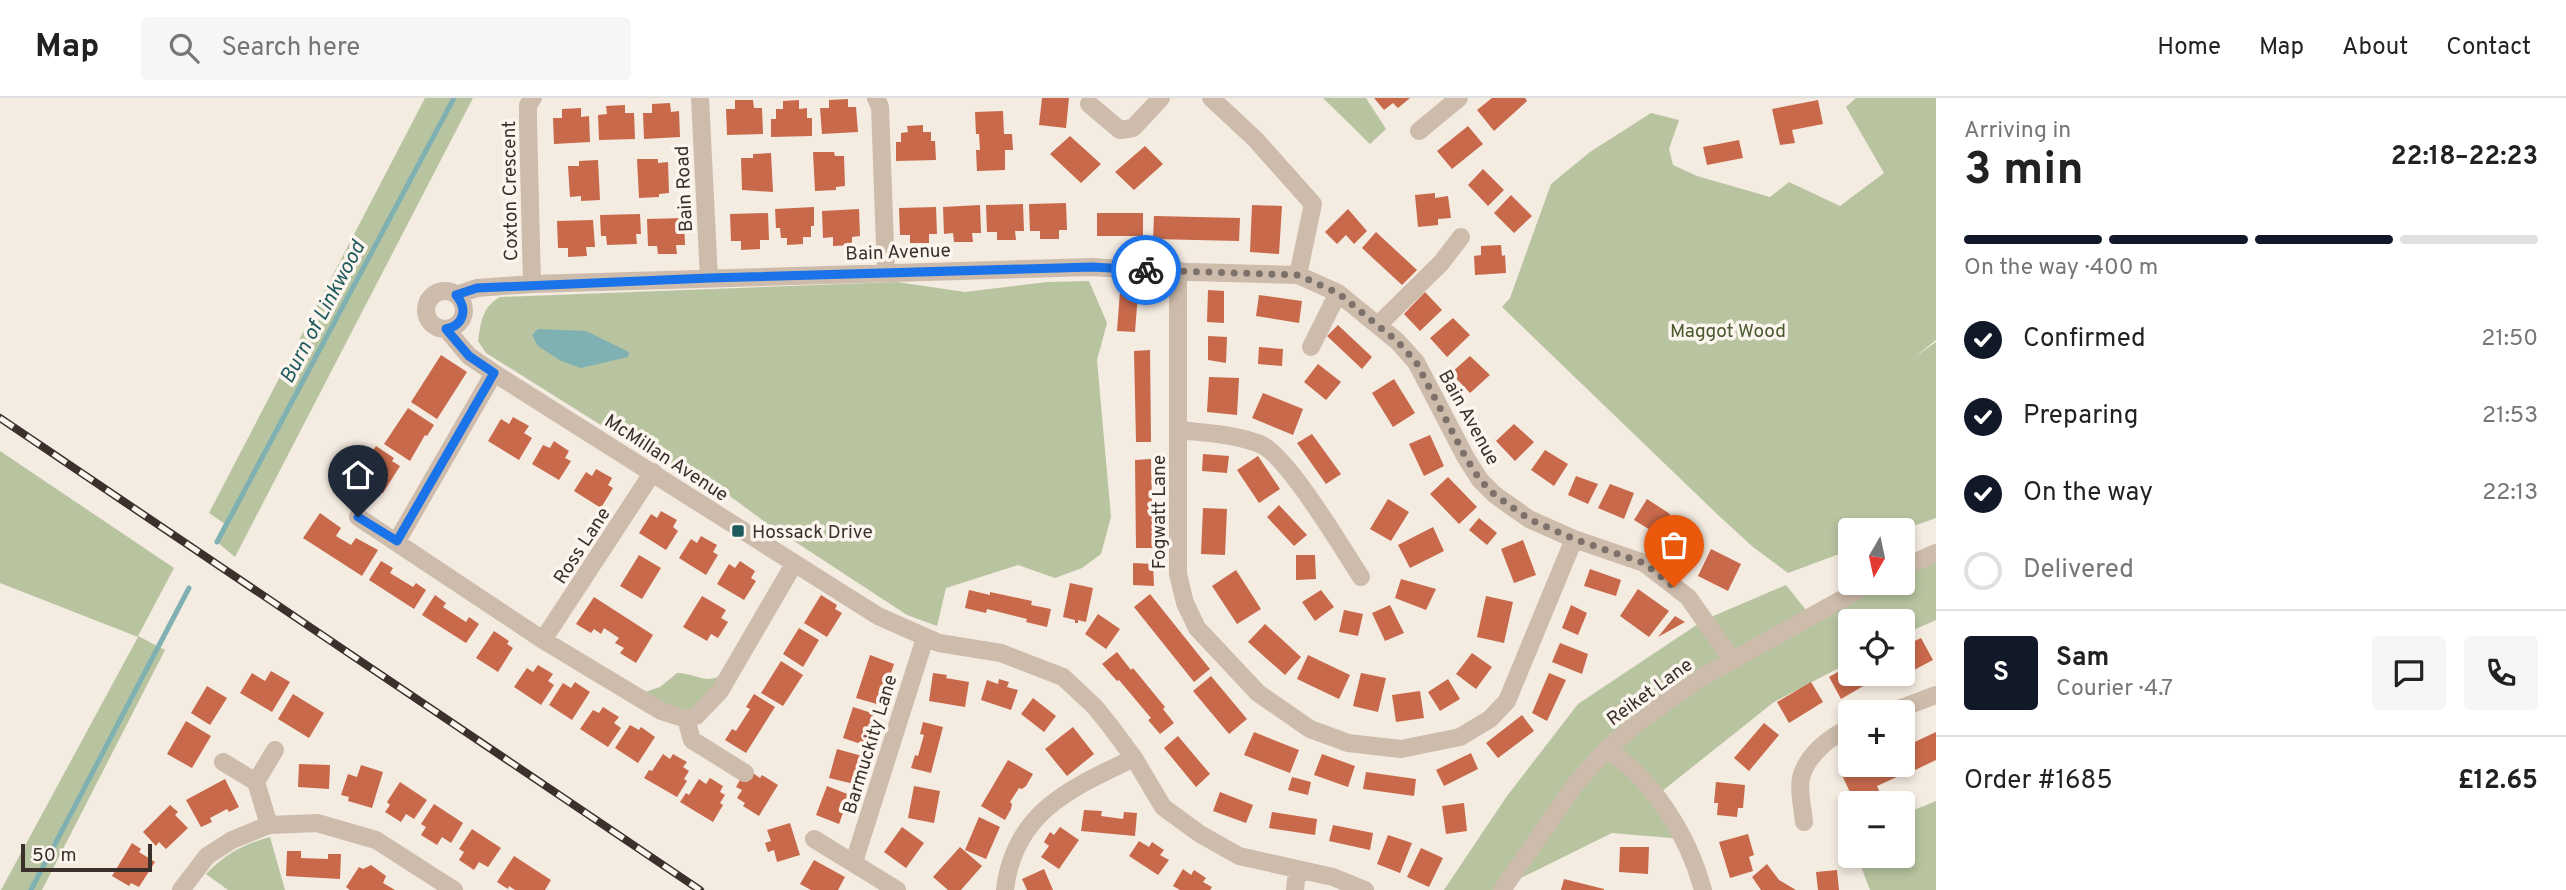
<!DOCTYPE html>
<meta charset="utf-8">
<style>
:root{--surface:#fff;--page:#f6f6f6;--text:#222;--muted:#767676;--line:#e0e0e0;--accent:#111827}
body{margin:0;font-family:Overpass,sans-serif;background:var(--page);color:var(--text);height:100vh;display:flex;flex-direction:column;font-size:26px;white-space:nowrap}
*{box-sizing:border-box;margin:0}
p{font-size:23px;color:var(--muted)}
.icon{flex:none;width:38px;height:38px;fill:none;stroke:currentColor;stroke-width:2;stroke-linecap:round;stroke-linejoin:round}
.map{position:relative;flex:1;overflow:hidden}
.sheet{display:flex;flex-direction:column;background:var(--surface);width:630px}
.sheet>*{flex:none}
.needle{width:46px;rotate:189deg}
.fabs{position:absolute;left:1838px;top:420px;display:grid;gap:14px}
.fabs a{display:grid;place-items:center;width:77px;height:77px;border-radius:7px;background:var(--surface);box-shadow:0 4px 10px #0003;font-size:35px}
.scale{position:absolute;left:21px;bottom:18px;width:131px;box-sizing:border-box;padding-left:7px;border:4px solid #3b302b;border-top:0;font-size:19px;line-height:24px;white-space:nowrap;color:#3b302b;-webkit-text-stroke:5px #fbf5ee;paint-order:stroke}
.pin{position:absolute;display:grid;place-items:center;width:60px;height:60px;color:#fff;margin:-72px -30px;border-radius:50% 50% 50% 0;rotate:-45deg;box-shadow:0 0 7px #0007}
.pin .icon{rotate:45deg}
.courier{position:absolute;display:grid;place-items:center;width:70px;height:70px;margin:-35px;border:5px solid #1a73e8;border-radius:50%;background:#fff;color:#222;box-shadow:0 2px 9px #0007}
.summary em{font-style:normal;font-weight:700}
.summary div{display:flex;flex-direction:column-reverse}
.summary{display:flex;align-items:center;justify-content:space-between;height:119px;padding:0 28px}
h1{font-size:46px;font-weight:700;line-height:52px}
.bar{display:grid;grid-template-columns:repeat(4,1fr);gap:10px 7px;align-content:center;height:84px;padding:0 28px}
.bar i{height:9px;border-radius:5px;background:var(--line)}
.bar .selected{background:var(--accent)}
.bar p{grid-column:span 4}
.line{display:flex;align-items:center;gap:18px;padding:0 28px;border-top:2px solid var(--line)}
.line div{flex:1}
.round{display:grid;place-items:center;flex:none;width:74px;height:74px;border-radius:7px;background:var(--page)}
ol{padding:0 28px;list-style:none}
li{display:flex;align-items:center;gap:21px;height:77px}
li p{margin-inline-start:auto}
li .icon{padding:7px;border-radius:50%;background:var(--accent);color:#fff;stroke-width:4}
li:last-child{color:var(--muted)}
li i{width:38px;height:38px;border:4px solid var(--line);border-radius:50%}
header{display:flex;align-items:center;gap:42px;box-sizing:border-box;height:98px;padding:0 35px;background:var(--surface);border-bottom:2px solid var(--line)}
header strong{font-size:33px}
nav{display:flex;gap:38px;margin-inline-start:auto;font-size:24px}
.search{width:490px;height:63px;background:var(--page);display:flex;align-items:center;gap:18px;box-sizing:border-box;padding:0 24px;border-radius:7px;color:var(--muted);font-size:26px}
main{display:flex;flex:1;min-height:0}
.map>svg:first-child{display:block}
.green{fill:#b8c4a0}
.water{fill:#7fb0b2}
.lines{fill:none;stroke-linecap:round;stroke-linejoin:round}
.stream{stroke:#7fb0b2;stroke-width:5}
.building{fill:#c8694b}
.minor{stroke:#cdbbac;stroke-width:18}
.rail-casing{stroke:#3b302b;stroke-width:8}
.rail{stroke:#fbf5ee;stroke-width:5;stroke-dasharray:16;stroke-linecap:butt}
.done{stroke:#7c716b;stroke-width:7;stroke-dasharray:0 12.6}
.route{stroke:#1a73e8;stroke-width:9}
.poi-dot{fill:#1f5a5e;stroke:#fbf5ee;stroke-width:2.5}
.labels{text-anchor:middle;stroke-width:7;stroke-linejoin:round;paint-order:stroke}
.street-label{font-size:19px;fill:#3b302b;stroke:#fbf5ee}
.park-label{font-size:19px;fill:#4a5a2e;stroke:#fbf5ee}
.poi-label{font-size:19px;fill:#3b302b;stroke:#fbf5ee;text-anchor:start}
.water-label{font-size:21px;font-style:italic;fill:#1f5a5e;stroke:#fbf5ee}
</style>
<header>
<strong>Map</strong>
<div class="search"><svg class="icon" aria-label="search" viewBox="0 0 24 24"><circle cx="10" cy="10" r="6"/><path d="M15 15l6 6"/></svg>Search here</div>
<nav><a>Home</a><a>Map</a><a>About</a><a>Contact</a></nav>
</header>
<main>
<div class="map">
<svg width="1936" height="792" viewBox="0 0 1936 792">
<rect width="100%" height="100%" fill="#f4ebe1"/>
<path class="green" d="M425,0h48l-238,459 -18,-15 8,-18 -16,-11z
M1323,0h43l20,31 -16,15z
M1856,0h80v242l-21,17 21,-15v176l-34,12h-52v20l-62,23 -35,-26 -36,-33 -215,-207 8,-9 41,-114 39,-32 61,-39 28,7 -10,29 4,16 24,11 73,21 19,-15 51,24 44,-33 -38,-66z
M1089,183l18,42 -10,37 14,157 -10,37 -19,14 -27,10 -37,-13 -72,23 -9,38 -30,-11 -142,-93 -38,-28 -56,-25 -185,-116 -8,-12c3,-19 4,-34 22,-44l397,-15 68,10 82,-10z
M0,353l174,117 -36,68 27,14 -123,240h-41l137,-253 -138,-54z
M1936,453v69l-34,15v-14h-52v41l-76,40 -118,94 28,43 -72,-6 -101,50 -5,7h-62l63,-94 71,-92 126,-84 82,-35 20,25 54,-27h42v-20z
M733,572l-47,49 -41,-27 15,-5 17,-14c30,2 23,14 56,-3z
M1936,703v89h-66l-13,-34h45v-41z
M270,739l15,53h-57l-22,-16c19,-20 38,-30 64,-37z"/>
<path class="water" d="M538,231l48,2 43,21 -1,5 -47,11 -20,-7 -23,-15 -6,-11z"/>
<g class="lines">
<path class="stream" d="M217,444l237,-444
M31,792l158,-302"/>
</g>
<path class="building" d="M1042,0h27l-3,30 -27,-3z
M1374,0h36l-12,10 -5,-5 -9,7z
M1492,0h33l2,3 -33,30 -17,-21z
M848,1v8h8l2,25 -36,2 -2,-26h9v-8z
M735,2h18l1,8h8l1,26 -36,1 -1,-26h9z
M799,2v9l8,-1v10h5v18l-41,1v-18h5v-10h7v-8z
M1818,2l5,24 -31,6 3,13 -15,2 -8,-36z
M670,5l1,9 8,-1 1,26 -36,2 -1,-26h9v-9z
M625,7v8h9l1,26 -36,1 -1,-25 9,-1 -1,-8z
M581,10v9l8,-1 1,26 -36,2 -1,-26h9v-9z
M1003,13l1,23h8l1,16h-8v20l-28,1 -1,-21h4l-1,-16h-3l-1,-22z
M923,27v7h8v9h4l1,19 -40,1v-19h5v-9l7,-1 -1,-6z
M1468,28l15,18 -31,25 -15,-18z
M1070,38l31,28 -20,19 -31,-29z
M1739,42l4,18 -36,7 -4,-18z
M1145,48l18,18 -29,26 -19,-18z
M813,54h21l1,4h9l1,30 -9,1v3l-21,1z
M771,55l2,39 -31,-2 -1,-32h12v-4z
M637,61h21v4l10,-1 1,31 -10,1v3l-20,1z
M598,62l2,40 -19,1v-5l-11,1 -2,-31h11v-5z
M1483,71l21,21 -16,16 -20,-21z
M1435,95v5l13,-2 3,22 -13,1v6l-20,2 -3,-32z
M1511,97l21,21 -18,17 -20,-20z
M1066,105l1,27h-8v9h-19v-8h-10l-1,-27z
M1023,106l1,27h-9l1,9h-19v-8h-10l-1,-27z
M980,107l1,28h-9l1,9h-19l-1,-9 -9,1 -1,-27z
M1252,107l30,1 -3,48 -29,-2z
M814,109v19h-3v11h-8v7l-16,1v-7h-6l-1,-10h-4l-1,-19z
M936,109l1,27h-8v9h-19v-8h-10l-1,-27z
M859,111l1,27 -8,1v8l-19,1v-9l-10,1 -1,-27z
M1348,111l19,22 -13,13 -8,-9 -9,9 -12,-12z
M768,115l1,27h-9v9l-19,1v-9h-10l-1,-27z
M1097,115h46v23h-46z
M640,116l1,20h-5l1,10 -30,1 -1,-9h-5l-1,-21z
M1154,118l86,2 -1,23 -86,-2z
M684,120l1,27h-9l1,9h-19l-1,-8h-9l-1,-27z
M593,122l2,27h-9l1,9 -19,1v-9h-10l-1,-27z
M1376,134l41,38 -15,15 -40,-37z
M1501,147l1,11 3,-1 1,18 -31,2 -1,-19 7,-1v-9z
M1208,192l16,1v32l-17,-1z
M1120,193l18,2 -3,39 -18,-1z
M1425,194l17,18 -22,21 -16,-17z
M1259,197l43,6 -3,22 -43,-7z
M1453,220l17,17 -23,22 -17,-19z
M1338,227l34,32 -10,12 -35,-33z
M1208,238l19,1 -1,26 -18,-3z
M1259,249l24,2 -1,17 -24,-2z
M1150,252l1,92h-15l-2,-91z
M441,257l26,17 -30,47 -26,-17z
M1470,258l20,19 -20,18 -19,-20z
M1318,266l23,18 -15,18 -22,-18z
M1209,279l30,1 -2,37 -30,-3z
M1394,281l21,34 -22,14 -21,-34z
M1263,295l40,16 -10,26 -41,-17z
M408,310l26,17 -7,11 -2,-1 -15,26 -26,-17z
M513,319l16,9 -5,7 8,5 -13,22 -31,-19 13,-22 8,5z
M1514,326l20,18 -19,19 -19,-20z
M1312,336l29,40 -15,10 -29,-41z
M1430,337l14,31 -20,10 -15,-32z
M554,343l15,10 -4,7 6,3 -12,19 -27,-16 11,-19 7,3z
M376,348l18,12 -2,3 8,5 -17,27 -8,-5 -2,3 -19,-11z
M1545,352l23,14 -14,22 -23,-16z
M1203,356l26,2 -2,17 -25,-2z
M1258,358l22,33 -21,14 -22,-33z
M1151,361l2,89h-17l-1,-88z
M596,371l16,9 -4,7 5,3 -12,20 -27,-17 12,-19 6,4z
M1576,378l22,8 -10,20 -20,-9z
M1448,379l29,30 -18,17 -29,-30z
M1610,386l24,9 -10,26 -26,-11z
M1388,401l21,13 -18,29 -21,-12z
M1647,401l23,15 -13,20 -23,-14z
M1279,407l28,30 -13,11 -27,-29z
M1203,410l24,1 -2,46 -24,-1z
M661,413l16,9 -4,7 5,4 -12,19 -27,-17 12,-19 6,4z
M320,415l21,15 -5,8 15,9 5,-7 22,12 -16,26 -59,-38z
M1479,420l18,15 -10,12 -18,-15z
M1682,420l20,20 -16,16 -20,-20z
M1433,429l11,24 -34,17 -12,-23z
M701,438l16,9 -4,7 5,3 -12,20 -27,-17 12,-19 6,4z
M1523,442l13,35 -22,8 -13,-34z
M1711,451l30,15 -13,27 -30,-15z
M639,457l22,13 -19,31 -22,-13z
M1296,457h19l1,24 -20,1z
M381,463l12,7 -3,5 23,14 3,-4 10,7 -12,19 -45,-29z
M740,463l15,10 -4,7 5,3 -12,19 -27,-16 12,-20 6,4z
M1133,465l20,1 1,22 -21,-1z
M1590,471l31,11 -5,16 -32,-10z
M1236,472l25,39 -24,15 -25,-38z
M1401,481l35,10 -10,21 -31,-12z
M1070,485l23,5 -7,34 -8,-2v3h-3v-3l-12,-3z
M1638,491l31,22 -20,26 -29,-21z
M969,492l21,5v-3l42,9 -1,4 20,4 -4,18 -21,-5 1,-3 -40,-10 -1,4 -21,-5z
M1321,492l13,17 -19,14 -13,-19z
M1150,496l60,75 -16,13 -60,-75z
M435,497l11,8 -3,4 23,15 3,-5 10,7 -13,19 -44,-28z
M821,497l16,10 -2,4 7,4 -15,24 -23,-14z
M702,498l24,14 -5,8 7,4 -10,16 -7,-4 -4,7 -24,-14z
M1486,498l27,6 -9,41 -27,-6z
M594,499l59,38 -17,28 -16,-10 4,-5 -9,-5 4,-5 -15,-10 -3,6 -7,-5 -3,4 -15,-9z
M1390,507l14,28 -19,8 -13,-28z
M1571,507l16,8 -9,22 -16,-7z
M1344,512l19,4 -5,22 -19,-4z
M1098,516l22,15 -14,20 -21,-15z
M1675,518l10,6 -27,15z
M1265,526l36,33 -16,18 -37,-33z
M799,530l20,12 -16,27 -20,-13z
M494,533l15,10 -2,3 6,4 -15,24 -22,-14z
M1921,540l12,22 -38,20 -4,-6h11v-27z
M1560,545l28,11 -6,20 -30,-12z
M1117,554l14,18 2,-2 32,39 -2,2 11,14 -14,11 -12,-14 3,-2 -32,-38 -2,1 -15,-17z
M1472,555l20,14 -16,22 -20,-15z
M870,557l24,9 -14,41 -24,-7z
M1308,557l42,20 -11,24 -42,-20z
M781,563l22,14 -20,31 -22,-13z
M538,567l15,9 -5,7 6,4 -13,20 -27,-18 13,-19 6,4z
M1850,567v9h34l-43,25 -12,-22z
M271,573l19,11 -18,30 -32,-19 12,-20 13,8z
M933,575l14,2 -1,3 23,4 -4,25 -36,-6z
M1361,575l25,5 -8,34 -25,-6z
M1549,575l17,7 -19,41 -15,-8z
M1211,578l36,43 -18,15 -36,-43z
M999,581l10,3 -2,5 11,3 -7,20 -30,-10 6,-20 11,4z
M1448,581l12,20 -20,12 -12,-19z
M575,584l15,10 -18,28 -23,-15 14,-22 8,5z
M1811,584l12,20 -34,21 -12,-21z
M207,588l20,12 -17,27 -19,-12z
M1420,593l4,27 -28,4 -4,-27z
M293,596l31,19 -15,25 -31,-19z
M754,596l21,13 -29,46 -21,-13 7,-11 4,2 14,-22 -4,-2z
M1033,600l23,18 -12,16 -23,-18z
M603,609l16,10 -5,6 7,5 -13,19 -28,-18 13,-19 6,3z
M853,609l22,7 -4,12 4,1 -3,9 -4,-2 -4,11 -21,-7z
M1522,617l12,16 -36,27 -12,-15z
M186,623l25,15 -19,32 -25,-14z
M923,624l20,5 -12,46 -20,-5 4,-13 3,1 6,-21 -4,-1z
M1764,625l15,12 -30,36 -15,-13z
M630,627l9,5 2,-3 14,10 -17,26 -23,-15z
M1073,629l21,27 -27,22 -22,-27z
M1254,634l45,18 -9,23 -46,-18z
M1936,634v28l-23,11 -11,-23z
M1178,638l32,38 -14,13 -32,-39z
M837,651l25,7 -8,28 -25,-6z
M1471,655l7,16 -34,17 -8,-16z
M663,656l7,5 3,-5 14,8 -4,5 6,4 -5,8 3,2 -10,16 -33,-19 5,-8 3,1z
M1322,656l33,12 -7,21 -34,-12z
M1008,662l25,14 -7,12 -4,3 -3,-1 -9,14 2,2 -1,5 -6,11 -24,-14z
M299,666l31,1 -1,24 -31,-2z
M361,667l22,7 -11,36 -24,-7 1,-4 -8,-2 7,-21 9,3z
M1864,667h32l5,10 -24,11 3,7 -25,10 -13,-28z
M1366,674l50,7 -2,17 -51,-7z
M753,675l7,5 2,-3 16,10 -19,31 -16,-10 2,-3 -8,-5 5,-8 -6,-3 5,-9 6,4z
M1292,679l19,5 -3,13 -20,-5z
M710,680l13,8 -3,6 5,3 -5,8 3,2 -10,17 -33,-20 6,-9 3,2 10,-16 7,5z
M225,681l14,28 -10,5 -2,-3 -17,9 2,4 -11,5 -15,-27z
M400,684l27,18 -13,19 -8,-5 -5,8 -16,-10 5,-7 -3,-3z
M1716,684l29,3 -2,23h-5l-1,9 -20,-2 1,-12h-4z
M827,688l23,9 -4,10 5,1 -4,9 -4,-2 -4,11 -23,-9z
M914,688l26,5 -6,32 -26,-5z
M1220,694l33,13 -7,18 -33,-12z
M1464,705l3,28 -21,3 -4,-28z
M434,706l29,19 -12,20 -9,-6 -5,8 -16,-10 5,-8 -5,-3z
M170,707l8,7 -3,3 13,13 -22,21 -7,-7 -3,4 -13,-14z
M1084,712l18,1 -1,5 22,3 1,-7 13,1 -2,23 -54,-5z
M1272,714l45,7 -2,16 -46,-7z
M979,719l21,10 -14,32 -21,-9z
M790,725l10,32 -23,7 -3,-12 -6,2 -3,-9 6,-2 -4,-11z
M1333,727l40,8 -3,17 -41,-9z
M902,729l22,16 -18,25 -22,-16z
M1060,729l19,13 -20,29 -18,-12 8,-11 -5,-4 6,-10 4,3z
M472,731l29,19 -13,19 -9,-5 -5,8 -15,-10 5,-8 -5,-3z
M1748,736l6,21 -5,2 4,14 -23,7 -11,-36z
M1388,737l24,8 -12,30 -23,-9z
M1139,743l10,6 3,-5 12,8 -4,5 9,5 -11,15 -29,-19z
M132,745l9,6 -2,3 16,10 -16,25 -8,-4 -2,3 -17,-10z
M960,749l22,19 -21,24h-13l-15,-13z
M1620,749h29l-1,27 -29,-2z
M1421,750l22,10 -14,29 -22,-10z
M287,753h14v7l27,1v-5h13l-1,25 -54,-3z
M514,758l37,24 -6,10h-30l-6,-4 -1,3 -11,-7z
M814,762l31,17 -7,13h-27l-11,-6z
M1767,766l12,16 17,10h-35l-9,-13z
M371,767l15,11 -3,7 12,7h-45l-4,-3 13,-20 4,2z
M1044,771l9,21h-26l-5,-11z
M1183,771l8,6 3,-5 12,8 -3,4 9,5 -2,3h-30l-7,-4z
M1837,772l2,20h-21l-2,-18z
M1564,781l40,10v1h-43z"/>
<g class="lines">
<path class="minor" d="M700,0l9,180
M876,0l4,9 6,166
M1211,0l44,41 58,65 -15,71
M1089,6l31,26 13,-2 28,-30
M1419,33l40,-33
M1178,172v304l7,29 12,25 61,65 52,36 38,14 53,6 59,-12 30,-18 17,-18 67,-162
M532,186l-4,-161v-18l5,-7
M426 212a19 19 0 1 1 38 0a19 19 0 1 1-38 0Z
M456,197l21,-7 55,-4 560,-17 63,4 143,4 40,18 59,48 19,21 50,96 14,22 15,15 34,24 45,20 70,24 44,34 45,64
M1378,227l63,-62 20,-26
M446,231l23,27 25,17 384,243 61,27 62,10 62,24 32,30 16,20 23,31 29,49 37,27 39,22 94,21 32,13
M1311,249l27,-54
M1180,332c26,3 54,4 80,14 27,11 82,104 101,133
M358,419l185,123 118,71 25,8 10,-3 24,-25 74,-127
M397,443l97,-168
M1902,470l34,-15
M543,542l110,-168
M1891,614l45,-17
M686,621l6,21 53,33
M1607,651c47,32 81,86 96,141
M223,664l33,20
M1804,724c-1,-13 -6,-32 -3,-44 5,-22 29,-42 49,-50
M269,727l-13,-43 19,-32
M814,741l83,51
M854,764l71,-224
M181,792l26,-34 25,-16 37,-15 48,-2 59,17 78,50
M1005,792c9,-78 66,-102 129,-132
M1295,792l2,-20
M1502,792l75,-108 30,-33 33,-28 57,-41 174,-97"/>
<g class="rail-casing">
<path id="rail" d="M0,320l700,472"/>
</g>
<use href="#rail" class="rail"/>
</g>
<g class="lines">
<path class="done" d="M1146,172l152,5 40,18 59,48 19,21 50,96 14,22 15,15 34,24 45,20 70,24 30,24"/>
<path class="route" d="M358,419l39,24 97,-168 -25,-17 -23,-27c18,-4 22,-20 10,-34l21,-7 232,-10 383,-11 54,3"/>
</g>
<rect class="poi-dot" x="731" y="426" width="14" height="14" rx="3.5"/>
<g class="labels">
<g class="street-label">
<text transform="translate(683 91) rotate(-93)" y="7">Bain Road</text>
<text transform="translate(509 93) rotate(-91)" y="7">Coxton Crescent</text>
<text transform="translate(898 153) rotate(-2)" y="7">Bain Avenue</text>
<text transform="translate(1470 319) rotate(61)" y="7">Bain Avenue</text>
<text transform="translate(667 359) rotate(33)" y="7">McMillan Avenue</text>
<text transform="translate(1158 414) rotate(-90)" y="7">Fogwatt Lane</text>
<text transform="translate(581 447) rotate(-57)" y="7">Ross Lane</text>
<text transform="translate(1649 593) rotate(-36)" y="7">Reiket Lane</text>
<text transform="translate(869 646) rotate(-73)" y="7">Barmuckity Lane</text>
</g>
<g class="park-label">
<text x="1728" y="239">Maggot Wood</text>
</g>
<g class="poi-label">
<text x="752" y="440">Hossack Drive</text>
</g>
<g class="water-label">
<text transform="translate(322 214) rotate(-62)" y="7">Burn of Linkwood</text>
</g>
</g>
</svg>
<div class="fabs">
<a><svg class="needle" viewBox="-14 -14 28 28"><path d="M0-13l5 13h-10z" fill="#e53935"/><path d="M0 13l5-13h-10z" fill="#767676"/></svg></a>
<a><svg class="icon" aria-label="locate" viewBox="0 0 24 24"><circle cx="12" cy="12" r="6"/><path d="M12 2v4M12 18v4M2 12h4M18 12h4"/></svg></a>
<a>+</a>
<a>−</a>
</div>
<div class="scale">50 m</div>
<div class="pin" style="left:1674px;top:489px;background:#ea580c"><svg class="icon" aria-label="bag" viewBox="0 0 24 24"><path d="M5 8h14l-1 12H6zM9 8a3 3 0 0 1 6 0"/></svg></div>
<div class="pin" style="left:358px;top:419px;background:#1f2937"><svg class="icon" aria-label="home" viewBox="0 0 24 24"><path d="M3 11l9-7 9 7M6 9v11h12V9"/></svg></div>
<div class="courier" style="left:1146px;top:172px"><svg class="icon" aria-label="bike" viewBox="0 0 24 24"><circle cx="6" cy="16" r="4"/><circle cx="18" cy="16" r="4"/><path d="M6 16l4-8h5l3 8M10 8l3 8H6M13 5h3"/></svg></div>
</div>
<section class="sheet">
<div class="summary"><div><h1>3 min</h1><p>Arriving in</p></div><em>22:18–22:23</em></div>
<div class="bar"><i class="selected"></i><i class="selected"></i><i class="selected"></i><i></i><p>On the way · 400 m</p></div>
<ol>
<li><svg class="icon" aria-label="check" viewBox="0 0 24 24"><path d="M5 12l5 5 9-10"/></svg>Confirmed<p>21:50</p></li>
<li><svg class="icon" aria-label="check" viewBox="0 0 24 24"><path d="M5 12l5 5 9-10"/></svg>Preparing<p>21:53</p></li>
<li><svg class="icon" aria-label="check" viewBox="0 0 24 24"><path d="M5 12l5 5 9-10"/></svg>On the way<p>22:13</p></li>
<li><i></i>Delivered</li>
</ol>
<div class="line" style="height:126px"><b class="round" style="background:var(--accent);color:#fff">S</b><div><b>Sam</b><p>Courier · 4.7</p></div><a class="round"><svg class="icon" aria-label="chat" viewBox="0 0 24 24"><path d="M4 5h16v11H9l-5 4z"/></svg></a><a class="round"><svg class="icon" aria-label="phone" viewBox="0 0 24 24"><path d="M5 4h4l2 5-3 2q2 4 5 5l2-3 5 2v4C11 20 4 13 5 4z"/></svg></a></div>
<div class="line" style="height:91px"><div>Order #1685</div><b>£12.65</b></div>
</section>
</main>
